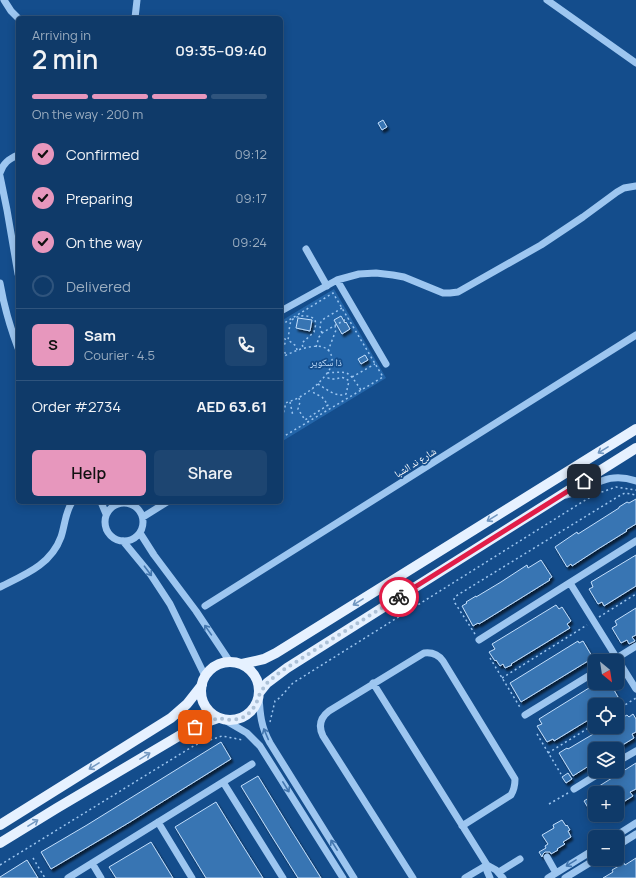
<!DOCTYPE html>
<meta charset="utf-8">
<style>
:root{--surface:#0f3a69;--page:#1d4571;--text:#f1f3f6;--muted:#9badc0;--line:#2f547d;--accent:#e797bd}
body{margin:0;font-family:Manrope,"Noto Naskh Arabic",sans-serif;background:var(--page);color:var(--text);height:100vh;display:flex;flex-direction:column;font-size:15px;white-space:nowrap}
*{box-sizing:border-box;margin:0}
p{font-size:13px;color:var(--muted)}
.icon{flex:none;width:22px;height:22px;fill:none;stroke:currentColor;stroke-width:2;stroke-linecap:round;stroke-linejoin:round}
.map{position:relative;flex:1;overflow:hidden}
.drawer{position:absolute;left:16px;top:16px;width:267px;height:488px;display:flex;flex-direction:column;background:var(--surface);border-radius:6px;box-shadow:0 2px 10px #0003,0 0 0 1px var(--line)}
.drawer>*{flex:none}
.needle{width:26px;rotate:150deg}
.controls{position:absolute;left:588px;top:654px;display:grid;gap:8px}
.controls a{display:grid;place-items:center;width:36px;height:36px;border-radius:6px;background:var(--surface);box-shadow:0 2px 10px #0003,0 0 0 1px var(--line);font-size:20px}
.pin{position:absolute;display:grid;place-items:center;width:34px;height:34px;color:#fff;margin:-17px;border-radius:8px;box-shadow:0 2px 6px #0006}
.courier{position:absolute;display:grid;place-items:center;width:40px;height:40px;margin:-20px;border:3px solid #e11d48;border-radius:50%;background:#fff;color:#222;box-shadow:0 1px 5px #0007}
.summary em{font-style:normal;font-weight:600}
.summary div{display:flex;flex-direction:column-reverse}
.summary{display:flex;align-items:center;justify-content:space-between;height:68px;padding:0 16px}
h1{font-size:26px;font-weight:600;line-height:30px}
.bar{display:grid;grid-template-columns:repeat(4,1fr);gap:6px 4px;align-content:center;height:48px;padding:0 16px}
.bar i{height:5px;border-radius:3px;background:var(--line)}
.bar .current{background:var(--accent)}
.bar p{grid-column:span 4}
.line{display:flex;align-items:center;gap:10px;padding:0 16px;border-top:1px solid var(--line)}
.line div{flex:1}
.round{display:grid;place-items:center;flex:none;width:42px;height:42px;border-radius:6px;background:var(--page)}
ol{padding:0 16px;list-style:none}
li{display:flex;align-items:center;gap:12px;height:44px}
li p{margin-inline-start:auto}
li .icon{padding:4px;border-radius:50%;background:var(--accent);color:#111;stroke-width:4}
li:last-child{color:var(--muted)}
li i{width:22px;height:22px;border:2px solid var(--line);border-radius:50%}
.primary-button{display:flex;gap:8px;margin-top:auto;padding:8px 16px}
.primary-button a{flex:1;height:46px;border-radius:6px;background:var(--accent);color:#111;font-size:16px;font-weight:600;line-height:46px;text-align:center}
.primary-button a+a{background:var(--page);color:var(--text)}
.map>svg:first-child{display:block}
.green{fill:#2365a9}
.building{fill:#3874b3;stroke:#c3dffc;filter:url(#shadow)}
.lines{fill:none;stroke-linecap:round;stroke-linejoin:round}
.path{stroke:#9dc6f0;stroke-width:1.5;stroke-dasharray:2 3;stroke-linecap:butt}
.minor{stroke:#9dc6f0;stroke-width:7}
.major{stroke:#e6f1ff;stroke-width:10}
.oneway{stroke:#7297c0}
.oneway2{stroke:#4477af}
.done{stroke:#adc1d7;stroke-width:4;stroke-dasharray:0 7.2}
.route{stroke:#e11d48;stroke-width:5}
.labels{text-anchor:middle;stroke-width:3.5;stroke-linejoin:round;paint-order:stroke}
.park-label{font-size:10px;fill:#c3dffc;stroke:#144d8c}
.street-label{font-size:10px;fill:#fff;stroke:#144d8c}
</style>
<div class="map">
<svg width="636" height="878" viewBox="0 0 636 878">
<defs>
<filter id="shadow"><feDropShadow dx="2" dy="3" stdDeviation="1" flood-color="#0009"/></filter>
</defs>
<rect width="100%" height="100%" fill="#144d8c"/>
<path class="green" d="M334,289l52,89 -105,64v-121z"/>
<path class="building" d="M383,120l4,7 -5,3 -4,-7z
M341,316l4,7 1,-1 4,7 -8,5 -8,-14z
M298,318l14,2 -2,11 -14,-3z
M365,355l3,5 -7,4 -3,-5z
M636,499v25l-10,6 1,1 -29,18 -26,17 -1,-2 -4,3 -12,-20 22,-15 1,2 41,-26v-1l8,-5 2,1z
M636,555v31l-32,20 -2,-4 -4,2 -9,-15 4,-2 -2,-5z
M541,560l11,17 -3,2 1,1 -58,36 -13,8 -1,-1 -5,3 -11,-20 5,-3 -1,-1 10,-6v1l25,-15 26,-17 1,3z
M556,605l3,4 3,-2 9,14 -4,3 3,4 -59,36 1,1 -7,3 -2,-4 -3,2 -4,-6 -1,1 -6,-9 6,-3 -3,-5z
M636,608v27l-4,2 3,4 -6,3 -2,-4 -6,3 -9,-15 5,-3 -2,-4z
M578,641l1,2 4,-2 10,17 -72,44 -11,-19z
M597,683h13l8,14 -4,2 2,3 -4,3h-17v11l-41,25 -1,-2 -6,3 -10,-16 5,-2 -3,-5z
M633,714l3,5v13l-4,2 2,4 -18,11h-21v13l-22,14 -14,-23 8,-5 1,1 27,-16 1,1 11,-7h10v-3l3,-1 -2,-3 9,-5 2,2z
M221,742l10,17 -101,63 -79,47 -10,-17 46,-27z
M636,763v26l-6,3 3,4 -16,10v-13h-29z
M568,773l4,6 -6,4 -4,-6z
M258,776l33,54 30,48h-23l-27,-43 -30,-49z
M595,794v25l-11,-18z
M216,802l25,41 22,35h-57l-11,-18 -20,-33z
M562,820l4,6 1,-1 3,5 -2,1 3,6 -8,5 2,2 -8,5 1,1 -7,4 -1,-2h-5l-2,2 -1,3 -3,-5 7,-4 -1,-2 3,-2 -6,-9 12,-7 -1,-3z
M151,842l22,36h-57l-7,-11z
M636,858v20h-33l10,-6 -1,-2 12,-7 1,2z
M27,860l11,18h-38v-1z"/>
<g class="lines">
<path class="path" d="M281,325l52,-32 50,84 -102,61
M322,333c-2,-5 -3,-8 0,-13l20,-12
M281,339l3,-2 2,4 -3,7 3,7
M316,347l3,-10 3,-4 26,-15
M297,350l-1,-4 -8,-6c1,-5 1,-14 3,-19 5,-6 18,-7 23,-2 3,3 1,9 0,13l-12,11 1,5
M328,351l8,-21 -1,-4
M281,358c11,-7 49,-23 51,1 1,6 -3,12 -7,17 -12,14 -26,24 -44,28
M327,373c23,-2 21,-2 34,17
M352,377l23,-13
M318,384c8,5 19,14 28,10l3,-13c-8,-7 -10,-1 -17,-2 -2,0 -6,-2 -7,-3
M299,398l1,4 -2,7 7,11 23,-15 -6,-8 -8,-4 -2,-4
M290,402l3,14
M281,422l5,-19
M599,617l37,-23
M475,634l-20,-31 -1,-4 2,-3 163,-100 6,-3 11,2
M490,658l31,51
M502,678l85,-53
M617,710l19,-12
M270,722l5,-21c7,-4 12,-12 18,-18l294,-184 12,-6 17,-6 20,3
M537,734l24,40
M548,753l47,-29
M549,804l19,-11
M33,858l12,20
M0,865l195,-120 27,-9 21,4"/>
<path class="minor" d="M4,0l7,11 7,7
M547,0l89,63
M135,18l2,-18
M0,173c3,-10 9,-14 18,-18
M0,176l7,34 11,64
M306,249l21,37
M337,280l49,84
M0,283c4,23 10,44 18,65
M281,311l56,-31 22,-6 17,-1 17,2 11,2 39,16h7l8,-1 83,-47 42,-28 34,-25 7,-4 12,-2
M566,495c27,-6 39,-25 70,-14
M101,502l5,12
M105 522a19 19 0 1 1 38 0a19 19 0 1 1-38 0Z
M143,517l24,-15
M140,533l14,22 42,56 34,51
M123,541l28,34 19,29 35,72
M570,583l66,106
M0,587c24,-12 51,-22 61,-50 4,-12 4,-24 11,-35
M205,606l431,-271
M479,640l157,-99
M612,661l24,-15
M373,683l114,182v6l3,7
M259,696c1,18 2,31 11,47l84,135
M525,715l70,-43
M223,719l24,14 13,13 83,132
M617,762l19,-11
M223,782l60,96
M574,789l29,-18
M158,822l34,56
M614,837l22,-14
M617,846l19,-12
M547,857l9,16
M92,863l9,15
M487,865l9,5 7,8
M499,872l21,-13
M68,878l184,-114
M413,878l-90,-142c-5,-10 -3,-18 6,-25l95,-58c8,-1 14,1 19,8l72,118c0,7 -1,11 -4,16l-49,31
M465,878l22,-13
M548,878l47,-29
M565,878l31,-19"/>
<path class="major" d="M201 691a29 29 0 1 1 58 0a29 29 0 1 1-58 0Z
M242,664l22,-5 12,-6 360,-224
M259,693l8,-10 20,-15 349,-220
M0,825l171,-107 16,-14 15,-19
M0,843l57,-35 132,-78 12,-6 17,-6"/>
</g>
<defs><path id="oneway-shaft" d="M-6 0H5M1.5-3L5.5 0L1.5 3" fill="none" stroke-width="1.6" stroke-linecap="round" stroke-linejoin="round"/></defs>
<g class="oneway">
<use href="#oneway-shaft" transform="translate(603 450) rotate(148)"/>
<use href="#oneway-shaft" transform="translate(492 518) rotate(148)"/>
<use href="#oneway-shaft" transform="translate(358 602) rotate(148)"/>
<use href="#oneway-shaft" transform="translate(145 756) rotate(-31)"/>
<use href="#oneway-shaft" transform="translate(94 766) rotate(148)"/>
<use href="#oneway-shaft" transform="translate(33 823) rotate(-32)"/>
</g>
<g class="oneway2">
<use href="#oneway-shaft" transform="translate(148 571) rotate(53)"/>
<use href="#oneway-shaft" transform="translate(208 630) rotate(-125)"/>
<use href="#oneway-shaft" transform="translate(266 734) rotate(-113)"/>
<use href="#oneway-shaft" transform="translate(286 787) rotate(58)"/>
<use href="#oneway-shaft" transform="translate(334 845) rotate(-122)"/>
<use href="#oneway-shaft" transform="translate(571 863) rotate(148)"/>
</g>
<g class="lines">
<path class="done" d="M195,727l23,-9 12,2 9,-1 7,-3 6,-6 4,-6 4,-11 7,-10 13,-11 119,-75"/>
<path class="route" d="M399,597l185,-116"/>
</g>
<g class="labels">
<g class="park-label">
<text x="326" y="366">ذا سكوير</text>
</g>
<g class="street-label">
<text transform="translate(415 462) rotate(-32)" y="4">شارع ند الشبا</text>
</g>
</g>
</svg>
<div class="controls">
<a><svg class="needle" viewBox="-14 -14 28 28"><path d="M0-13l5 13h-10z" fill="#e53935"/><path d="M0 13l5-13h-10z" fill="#9badc0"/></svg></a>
<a><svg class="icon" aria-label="locate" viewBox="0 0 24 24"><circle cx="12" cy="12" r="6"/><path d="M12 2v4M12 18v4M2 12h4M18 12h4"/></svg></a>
<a><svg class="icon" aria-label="layers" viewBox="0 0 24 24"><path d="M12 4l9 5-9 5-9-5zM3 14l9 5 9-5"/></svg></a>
<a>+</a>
<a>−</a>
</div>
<div class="pin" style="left:195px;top:727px;background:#ea580c"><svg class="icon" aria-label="bag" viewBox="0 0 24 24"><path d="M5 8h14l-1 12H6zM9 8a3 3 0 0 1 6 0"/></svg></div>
<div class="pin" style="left:584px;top:481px;background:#1f2937"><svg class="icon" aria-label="home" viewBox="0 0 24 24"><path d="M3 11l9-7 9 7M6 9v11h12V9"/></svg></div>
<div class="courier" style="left:399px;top:597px"><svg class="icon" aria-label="bike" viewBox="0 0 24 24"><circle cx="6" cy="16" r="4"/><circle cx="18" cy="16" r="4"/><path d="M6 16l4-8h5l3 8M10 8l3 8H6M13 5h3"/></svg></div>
<section class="drawer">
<div class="summary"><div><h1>2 min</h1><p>Arriving in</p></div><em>09:35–09:40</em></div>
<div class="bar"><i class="current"></i><i class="current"></i><i class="current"></i><i></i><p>On the way · 200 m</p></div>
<ol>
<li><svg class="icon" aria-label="check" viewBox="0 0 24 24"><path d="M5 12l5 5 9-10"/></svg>Confirmed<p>09:12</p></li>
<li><svg class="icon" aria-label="check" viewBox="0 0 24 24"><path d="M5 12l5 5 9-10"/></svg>Preparing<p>09:17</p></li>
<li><svg class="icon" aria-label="check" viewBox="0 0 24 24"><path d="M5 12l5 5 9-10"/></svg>On the way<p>09:24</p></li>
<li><i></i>Delivered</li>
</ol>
<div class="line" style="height:72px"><b class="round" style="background:var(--accent);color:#111">S</b><div><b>Sam</b><p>Courier · 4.5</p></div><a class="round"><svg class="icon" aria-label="phone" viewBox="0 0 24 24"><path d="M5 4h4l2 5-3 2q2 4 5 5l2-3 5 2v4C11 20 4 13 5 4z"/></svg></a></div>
<div class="line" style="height:52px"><div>Order #2734</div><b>AED 63.61</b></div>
<div class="primary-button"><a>Help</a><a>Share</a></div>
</section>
</div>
